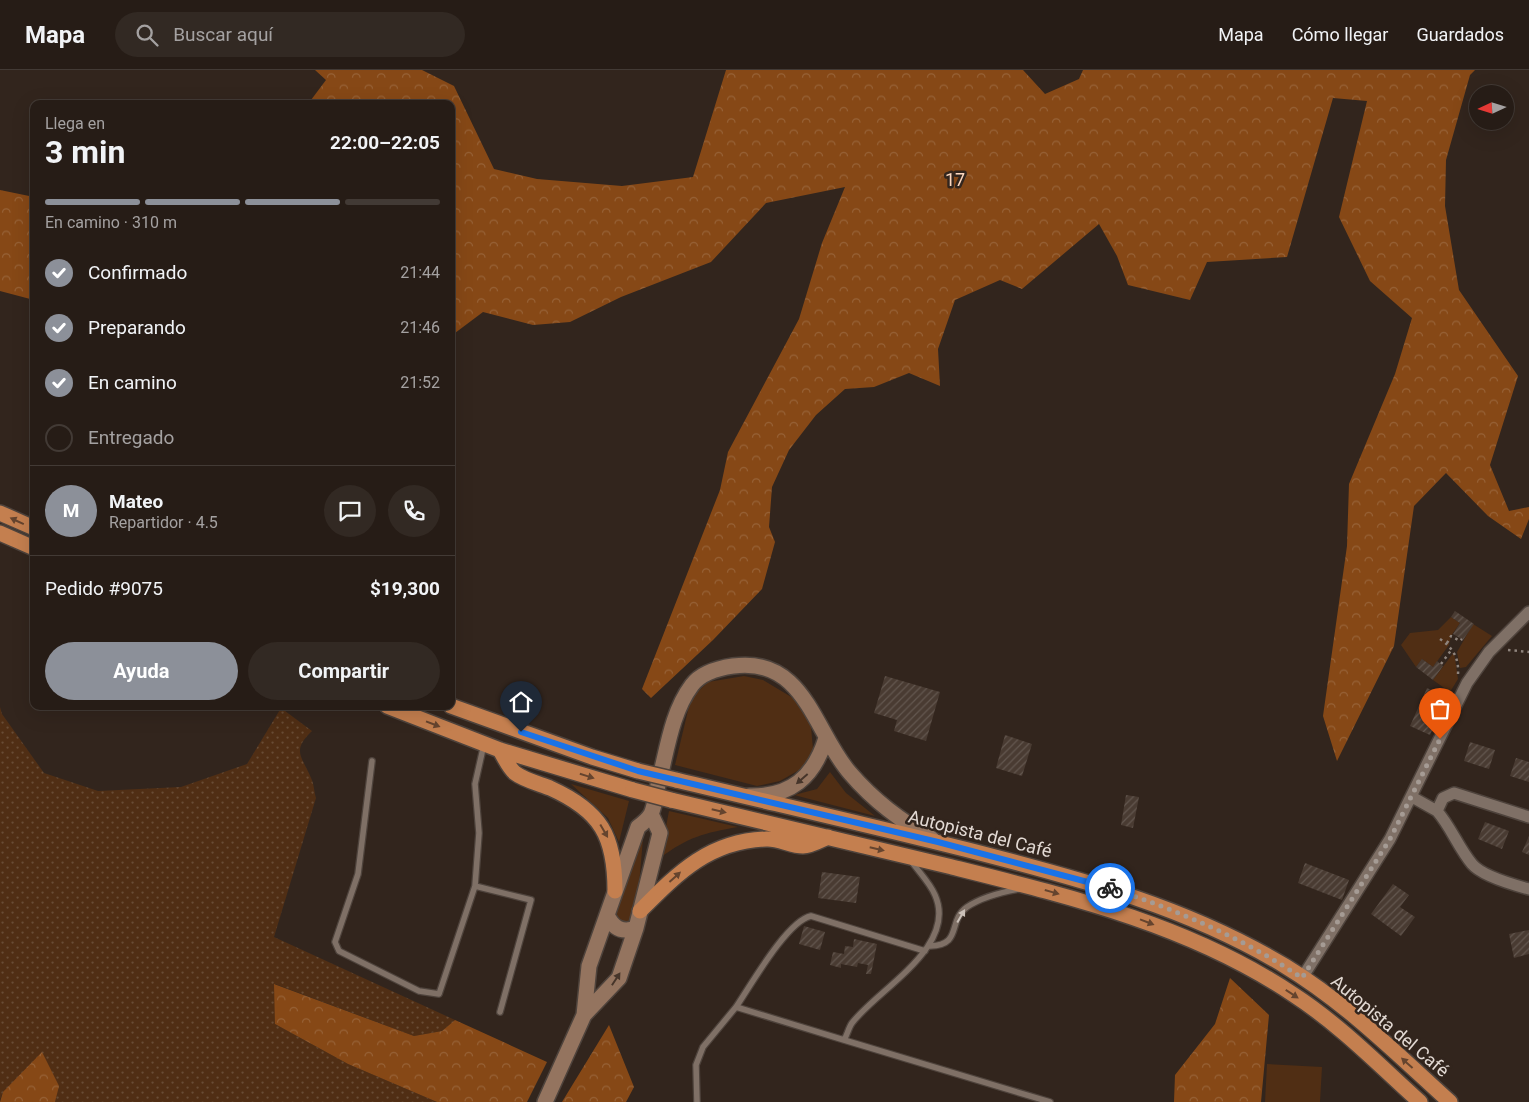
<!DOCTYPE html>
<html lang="es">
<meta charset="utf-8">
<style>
:root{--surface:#261c16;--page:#322923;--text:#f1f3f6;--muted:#a4a1a1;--line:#423a35;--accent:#8c9099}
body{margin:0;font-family:Roboto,sans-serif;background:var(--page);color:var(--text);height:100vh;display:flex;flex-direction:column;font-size:19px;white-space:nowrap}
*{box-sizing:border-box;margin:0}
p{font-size:16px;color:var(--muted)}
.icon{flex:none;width:28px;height:28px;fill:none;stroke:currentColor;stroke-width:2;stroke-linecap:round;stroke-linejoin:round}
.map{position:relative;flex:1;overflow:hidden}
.side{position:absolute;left:30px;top:30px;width:425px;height:610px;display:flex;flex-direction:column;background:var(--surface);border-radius:10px;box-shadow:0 5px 20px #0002,0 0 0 1px var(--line)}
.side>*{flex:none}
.needle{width:32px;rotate:266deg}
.buttons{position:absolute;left:1469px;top:15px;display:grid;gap:10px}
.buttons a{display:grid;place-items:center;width:45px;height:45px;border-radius:50%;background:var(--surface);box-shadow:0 5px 20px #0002,0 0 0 1px var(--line);font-size:25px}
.pin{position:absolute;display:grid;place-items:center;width:42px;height:42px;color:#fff;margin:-51px -21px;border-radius:50% 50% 50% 0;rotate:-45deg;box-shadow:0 0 5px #0007}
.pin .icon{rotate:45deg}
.courier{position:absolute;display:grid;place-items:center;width:50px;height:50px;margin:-25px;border:4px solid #1a73e8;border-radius:50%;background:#fff;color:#222;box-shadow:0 1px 6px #0007}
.overview em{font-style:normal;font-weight:700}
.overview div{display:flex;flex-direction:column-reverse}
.overview{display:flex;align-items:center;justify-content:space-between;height:85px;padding:0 15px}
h1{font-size:32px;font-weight:700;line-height:38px}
.bar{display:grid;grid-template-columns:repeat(4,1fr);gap:8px 5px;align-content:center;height:60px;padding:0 15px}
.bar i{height:6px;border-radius:4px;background:var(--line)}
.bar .selected{background:var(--accent)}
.bar p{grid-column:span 4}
.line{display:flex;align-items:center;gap:12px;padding:0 15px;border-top:1px solid var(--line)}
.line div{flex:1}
.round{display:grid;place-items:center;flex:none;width:52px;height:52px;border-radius:26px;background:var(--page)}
ol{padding:0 15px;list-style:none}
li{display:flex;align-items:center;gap:15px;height:55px}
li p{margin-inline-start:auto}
li .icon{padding:5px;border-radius:50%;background:var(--accent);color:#fff;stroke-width:4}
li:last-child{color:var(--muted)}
li i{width:28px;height:28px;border:2px solid var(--line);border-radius:50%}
.action{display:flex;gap:10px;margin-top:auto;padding:10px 15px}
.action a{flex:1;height:58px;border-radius:30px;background:var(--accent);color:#fff;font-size:20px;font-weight:700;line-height:58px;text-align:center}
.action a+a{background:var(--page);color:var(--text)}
header{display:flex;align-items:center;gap:30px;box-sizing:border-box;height:70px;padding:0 25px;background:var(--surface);border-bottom:1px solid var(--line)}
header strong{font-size:24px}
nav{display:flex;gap:28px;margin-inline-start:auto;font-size:18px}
.search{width:350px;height:45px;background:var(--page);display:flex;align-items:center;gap:12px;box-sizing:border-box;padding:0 18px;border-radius:28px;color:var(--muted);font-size:19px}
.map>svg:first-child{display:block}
.grass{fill:url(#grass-dots)}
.forest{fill:url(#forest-crowns)}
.garden{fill:#502e14}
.building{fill:url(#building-hatch)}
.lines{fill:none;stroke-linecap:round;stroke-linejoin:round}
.lane-casing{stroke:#4e433c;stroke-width:8}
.street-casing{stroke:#4e433c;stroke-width:14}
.secondary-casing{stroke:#4e433c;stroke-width:18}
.highway-casing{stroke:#4e433c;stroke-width:18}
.path{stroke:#8f847d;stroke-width:2.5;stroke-dasharray:2.5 4;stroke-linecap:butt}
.lane{stroke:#7f7066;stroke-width:5.5}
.street{stroke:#7f7066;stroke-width:11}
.secondary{stroke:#94745f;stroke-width:15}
.highway{stroke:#c47f4f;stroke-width:15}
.highway-bridge-casing{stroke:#4e433c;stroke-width:18;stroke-linecap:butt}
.highway-bridge{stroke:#c47f4f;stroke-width:15}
.oneway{fill:#65442e}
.oneway2{fill:#46352a}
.oneway3{fill:#cac0b8}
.done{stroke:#a59b94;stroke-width:5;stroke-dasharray:0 9}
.route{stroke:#1a73e8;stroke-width:6}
.labels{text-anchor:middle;stroke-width:5;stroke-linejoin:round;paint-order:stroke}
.park-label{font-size:18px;fill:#fdd8bf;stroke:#32251d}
.street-label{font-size:18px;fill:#e3dad4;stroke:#32251d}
</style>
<header>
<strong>Mapa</strong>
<div class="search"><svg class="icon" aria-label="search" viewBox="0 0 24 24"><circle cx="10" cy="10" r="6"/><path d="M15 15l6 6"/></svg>Buscar aquí</div>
<nav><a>Mapa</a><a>Cómo llegar</a><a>Guardados</a></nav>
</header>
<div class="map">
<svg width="1529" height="1032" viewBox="0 0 1529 1032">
<defs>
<pattern id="grass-dots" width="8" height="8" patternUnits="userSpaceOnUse" patternTransform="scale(1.25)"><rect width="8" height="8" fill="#502e14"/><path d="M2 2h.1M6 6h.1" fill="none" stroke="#694c35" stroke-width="1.8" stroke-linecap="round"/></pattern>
<pattern id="forest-crowns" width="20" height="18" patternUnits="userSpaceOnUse" patternTransform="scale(1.25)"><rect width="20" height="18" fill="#864816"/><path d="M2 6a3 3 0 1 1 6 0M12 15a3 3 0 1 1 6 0" fill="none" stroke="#976237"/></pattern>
<pattern id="building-hatch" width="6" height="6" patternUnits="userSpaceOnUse" patternTransform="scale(1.25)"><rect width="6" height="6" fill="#493b32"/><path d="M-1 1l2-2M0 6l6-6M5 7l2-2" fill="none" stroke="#63574f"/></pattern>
</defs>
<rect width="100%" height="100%" fill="#32251d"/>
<path class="grass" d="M0,637l2,7 42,59 54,18 83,-4 66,-23 34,-56 31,23c-21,20 -10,25 -1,47 3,6 3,13 5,20l-42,139 181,83 -13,11 -28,5 -139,-52v40l73,40 89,38h-382l3,-16 -55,6 -3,8z"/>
<path class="forest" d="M315,0h107l32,16 40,83 43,10 85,7 71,-9 33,-107h297l22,24 34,-15 4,-9h392l-5,5 -24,85 -1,46 14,84 59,86 -28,89 19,46 20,-4v12l-8,20 -33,-23 -42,-43 -32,33 -20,140 -57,115 -14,-45 24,-170 2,-62 46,-110 17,-56 -42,-37 -31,-64 28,-116 -34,-3 -46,159 -80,5 -17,38 -62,-15 -11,-29 -18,-32 -77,65 -22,-9 -45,20 -17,49 2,37 -31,-13 -35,14 -29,2 -29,26 -27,35 -17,37 -3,40 6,15 -13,47 -49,51 -62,58 -9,-9 78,-199 8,-38 71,-133 23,-76 23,-56 -79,16 -55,59 -90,35 -51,25 -37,3 -50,-13 -32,24v-232h-143l18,-24z
M0,120l34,7v103l-34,-9z
M1230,908l39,37 -8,87h-87l1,-27 40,-51z
M274,914l140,52 28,-5 13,-11 92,42 -20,40h-90l-89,-38 -73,-40z
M609,955l25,62 -8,15h-64z
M42,982l17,34 -4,16h-55l3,-10z"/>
<path class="garden" d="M1451,547l9,6 -9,13 -2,9 -16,22 -11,-8 -6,8 -15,-22 9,-12 28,-3z
M1473,554l19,12 -26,31 -6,1 -3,-16z
M1454,582l4,27 -8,13 -17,-12z
M744,606l19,4 35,21 13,26 2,22 -3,10 -9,10 -21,12 -23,5 -82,-21 16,-67 17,-16z
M830,702l16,21 29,23 -81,-21 23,-6z
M571,714l58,17 -10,41 -11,-24z
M669,741l69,16c-34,6 -50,10 -78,31z
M643,769l-7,80 -14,4 -8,-6v-14z
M1267,994l55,3 -2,35h-55z"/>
<path class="building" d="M1455,541l19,13 -11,16 -10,-6 7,-11 -9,-6z
M1422,589l11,8 4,-6 6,5 -10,14 -17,-13z
M885,606l55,16 -14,49 -32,-10 3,-11 -23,-7z
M1427,618l20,9 -17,38 -20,-9z
M1005,665l27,9 -10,32 -26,-8z
M1470,672l25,8 -6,19 -25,-8z
M1516,688l13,4v20l-19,-6z
M1126,725l13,2 -6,31 -12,-3z
M1485,752l24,9 -7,18 -24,-10z
M1529,766v19l-7,-3z
M1305,793l44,17 -7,20 -44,-17z
M822,802l38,5 -4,26 -38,-5z
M1393,814l16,11 -9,12 15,10 -14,19 -30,-22z
M804,856l21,6 -5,18 -21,-6z
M1529,860v24l-15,4 -5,-24z
M854,869l23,5 -6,30h-5l2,-9 -10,-2 -1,4 -16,-3v4l-11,-3 3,-13 11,2 1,-8 8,1z"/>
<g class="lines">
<g class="lane-casing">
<path id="lane" d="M372,691l-14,113 -23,68 4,9 80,40 20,3 36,-108 4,-53 -4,-49 9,-40
M911,791c8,11 19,22 24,34 23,52 -57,94 -83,128 -3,4 -5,12 -8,17l206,62
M475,816l56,14 -31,112
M930,876c33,-1 17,-25 37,-39 15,-10 35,-15 52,-18
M736,937c15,-22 51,-86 75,-91l114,35
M697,1032l-1,-37 7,-18 33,-40 108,33"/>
</g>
<g class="street-casing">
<path id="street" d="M1412,727l25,14 6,-13 11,-5 75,24
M1437,741c14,16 21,36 35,53 10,12 42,21 57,25
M1302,908l88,-139 77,-156 22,-31 40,-40"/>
</g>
<g class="secondary-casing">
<path id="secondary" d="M749,726c42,1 65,-19 77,-58
M607,845c6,13 15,18 29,13
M584,945l5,-49 49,-139c4,-3 10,-8 13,-13 4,-8 5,-21 7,-29 9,-34 13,-72 34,-100 9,-12 27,-17 41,-19 72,-10 81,66 117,107 24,28 50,47 82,66
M545,1032l39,-87 35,-37 17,-50 24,-95 -9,-19"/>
</g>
<g class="highway-casing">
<path id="highway" d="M0,443l34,15
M0,463l34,15
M387,636l113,44 133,40
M451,636l141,51 46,14
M500,680c4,7 9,18 15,23 9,7 25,11 35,15 51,23 65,48 65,103
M676,710c100,24 201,47 300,72 108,28 213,56 309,114 61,37 112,88 165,136
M671,730c93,22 185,44 277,66 120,30 242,59 346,129 46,30 85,70 126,107
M640,841c38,-38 69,-70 126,-72 12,-1 25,7 37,7 8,0 18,-6 25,-9"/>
</g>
<path class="path" d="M1440,569c13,9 19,19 18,35
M1447,573l4,-7 9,5 2,-2
M1508,580l21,2
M1441,594l11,-15"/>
<use href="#lane" class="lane"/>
<use href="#street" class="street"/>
<use href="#secondary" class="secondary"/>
<use href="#highway" class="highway"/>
<g class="highway-bridge-casing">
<path id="highway-bridge" d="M638,701l38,9
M633,720l38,10"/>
</g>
<use href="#highway-bridge" class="highway-bridge"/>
</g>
<defs><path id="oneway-solid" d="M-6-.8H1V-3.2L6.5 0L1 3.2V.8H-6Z" transform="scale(1.25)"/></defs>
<g class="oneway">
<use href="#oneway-solid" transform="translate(17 451) rotate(-155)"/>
<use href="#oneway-solid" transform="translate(433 654) rotate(21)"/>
<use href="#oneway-solid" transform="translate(587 706) rotate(17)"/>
<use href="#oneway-solid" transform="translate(719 741) rotate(13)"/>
<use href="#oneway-solid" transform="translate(604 761) rotate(60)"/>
<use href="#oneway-solid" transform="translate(877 779) rotate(13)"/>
<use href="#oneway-solid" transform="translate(675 807) rotate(-42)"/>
<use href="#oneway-solid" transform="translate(1052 822) rotate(16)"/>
<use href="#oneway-solid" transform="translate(1147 852) rotate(21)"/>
<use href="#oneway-solid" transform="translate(1292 924) rotate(33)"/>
<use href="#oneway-solid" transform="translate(1407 993) rotate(-138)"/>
</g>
<g class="oneway2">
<use href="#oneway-solid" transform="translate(802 709) rotate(139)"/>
<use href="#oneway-solid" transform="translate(616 909) rotate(-57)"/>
</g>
<use class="oneway3" href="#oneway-solid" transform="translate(961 846) rotate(-60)"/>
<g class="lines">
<path class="done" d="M1110,818c67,22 133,50 192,90l88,-139 50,-100"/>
<path class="route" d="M521,662l117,39 300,71 172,46"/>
</g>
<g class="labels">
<g class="park-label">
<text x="955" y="116">17</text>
</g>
<g class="street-label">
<text transform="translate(980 764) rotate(14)" y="6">Autopista del Café</text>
<text transform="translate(1390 956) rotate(40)" y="6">Autopista del Café</text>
</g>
</g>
</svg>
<div class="buttons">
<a><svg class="needle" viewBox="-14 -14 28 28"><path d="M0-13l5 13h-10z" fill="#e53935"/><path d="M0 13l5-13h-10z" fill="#a4a1a1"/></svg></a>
</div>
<div class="pin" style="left:1440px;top:669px;background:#ea580c"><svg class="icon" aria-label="bag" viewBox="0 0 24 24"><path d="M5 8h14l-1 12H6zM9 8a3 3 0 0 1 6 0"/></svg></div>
<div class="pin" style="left:521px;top:662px;background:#1f2937"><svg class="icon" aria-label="home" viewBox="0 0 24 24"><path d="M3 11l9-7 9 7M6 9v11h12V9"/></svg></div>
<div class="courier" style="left:1110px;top:818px"><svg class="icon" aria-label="bike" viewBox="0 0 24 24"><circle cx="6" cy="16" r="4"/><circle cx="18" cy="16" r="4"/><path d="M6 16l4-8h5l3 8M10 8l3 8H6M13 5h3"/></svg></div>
<section class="side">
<div class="overview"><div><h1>3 min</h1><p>Llega en</p></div><em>22:00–22:05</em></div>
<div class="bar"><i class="selected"></i><i class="selected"></i><i class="selected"></i><i></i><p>En camino · 310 m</p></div>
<ol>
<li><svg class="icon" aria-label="check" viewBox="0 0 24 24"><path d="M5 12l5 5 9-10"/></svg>Confirmado<p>21:44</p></li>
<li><svg class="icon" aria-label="check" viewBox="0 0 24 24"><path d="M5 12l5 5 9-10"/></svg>Preparando<p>21:46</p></li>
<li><svg class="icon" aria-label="check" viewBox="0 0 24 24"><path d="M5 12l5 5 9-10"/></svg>En camino<p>21:52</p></li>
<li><i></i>Entregado</li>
</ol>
<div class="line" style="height:90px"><b class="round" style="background:var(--accent);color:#fff">M</b><div><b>Mateo</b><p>Repartidor · 4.5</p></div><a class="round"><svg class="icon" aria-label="chat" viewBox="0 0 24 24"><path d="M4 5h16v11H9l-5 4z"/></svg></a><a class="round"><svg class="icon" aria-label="phone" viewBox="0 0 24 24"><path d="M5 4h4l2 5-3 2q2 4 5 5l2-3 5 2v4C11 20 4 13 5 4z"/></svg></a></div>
<div class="line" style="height:65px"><div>Pedido #9075</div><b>$19,300</b></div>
<div class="action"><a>Ayuda</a><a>Compartir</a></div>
</section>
</div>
